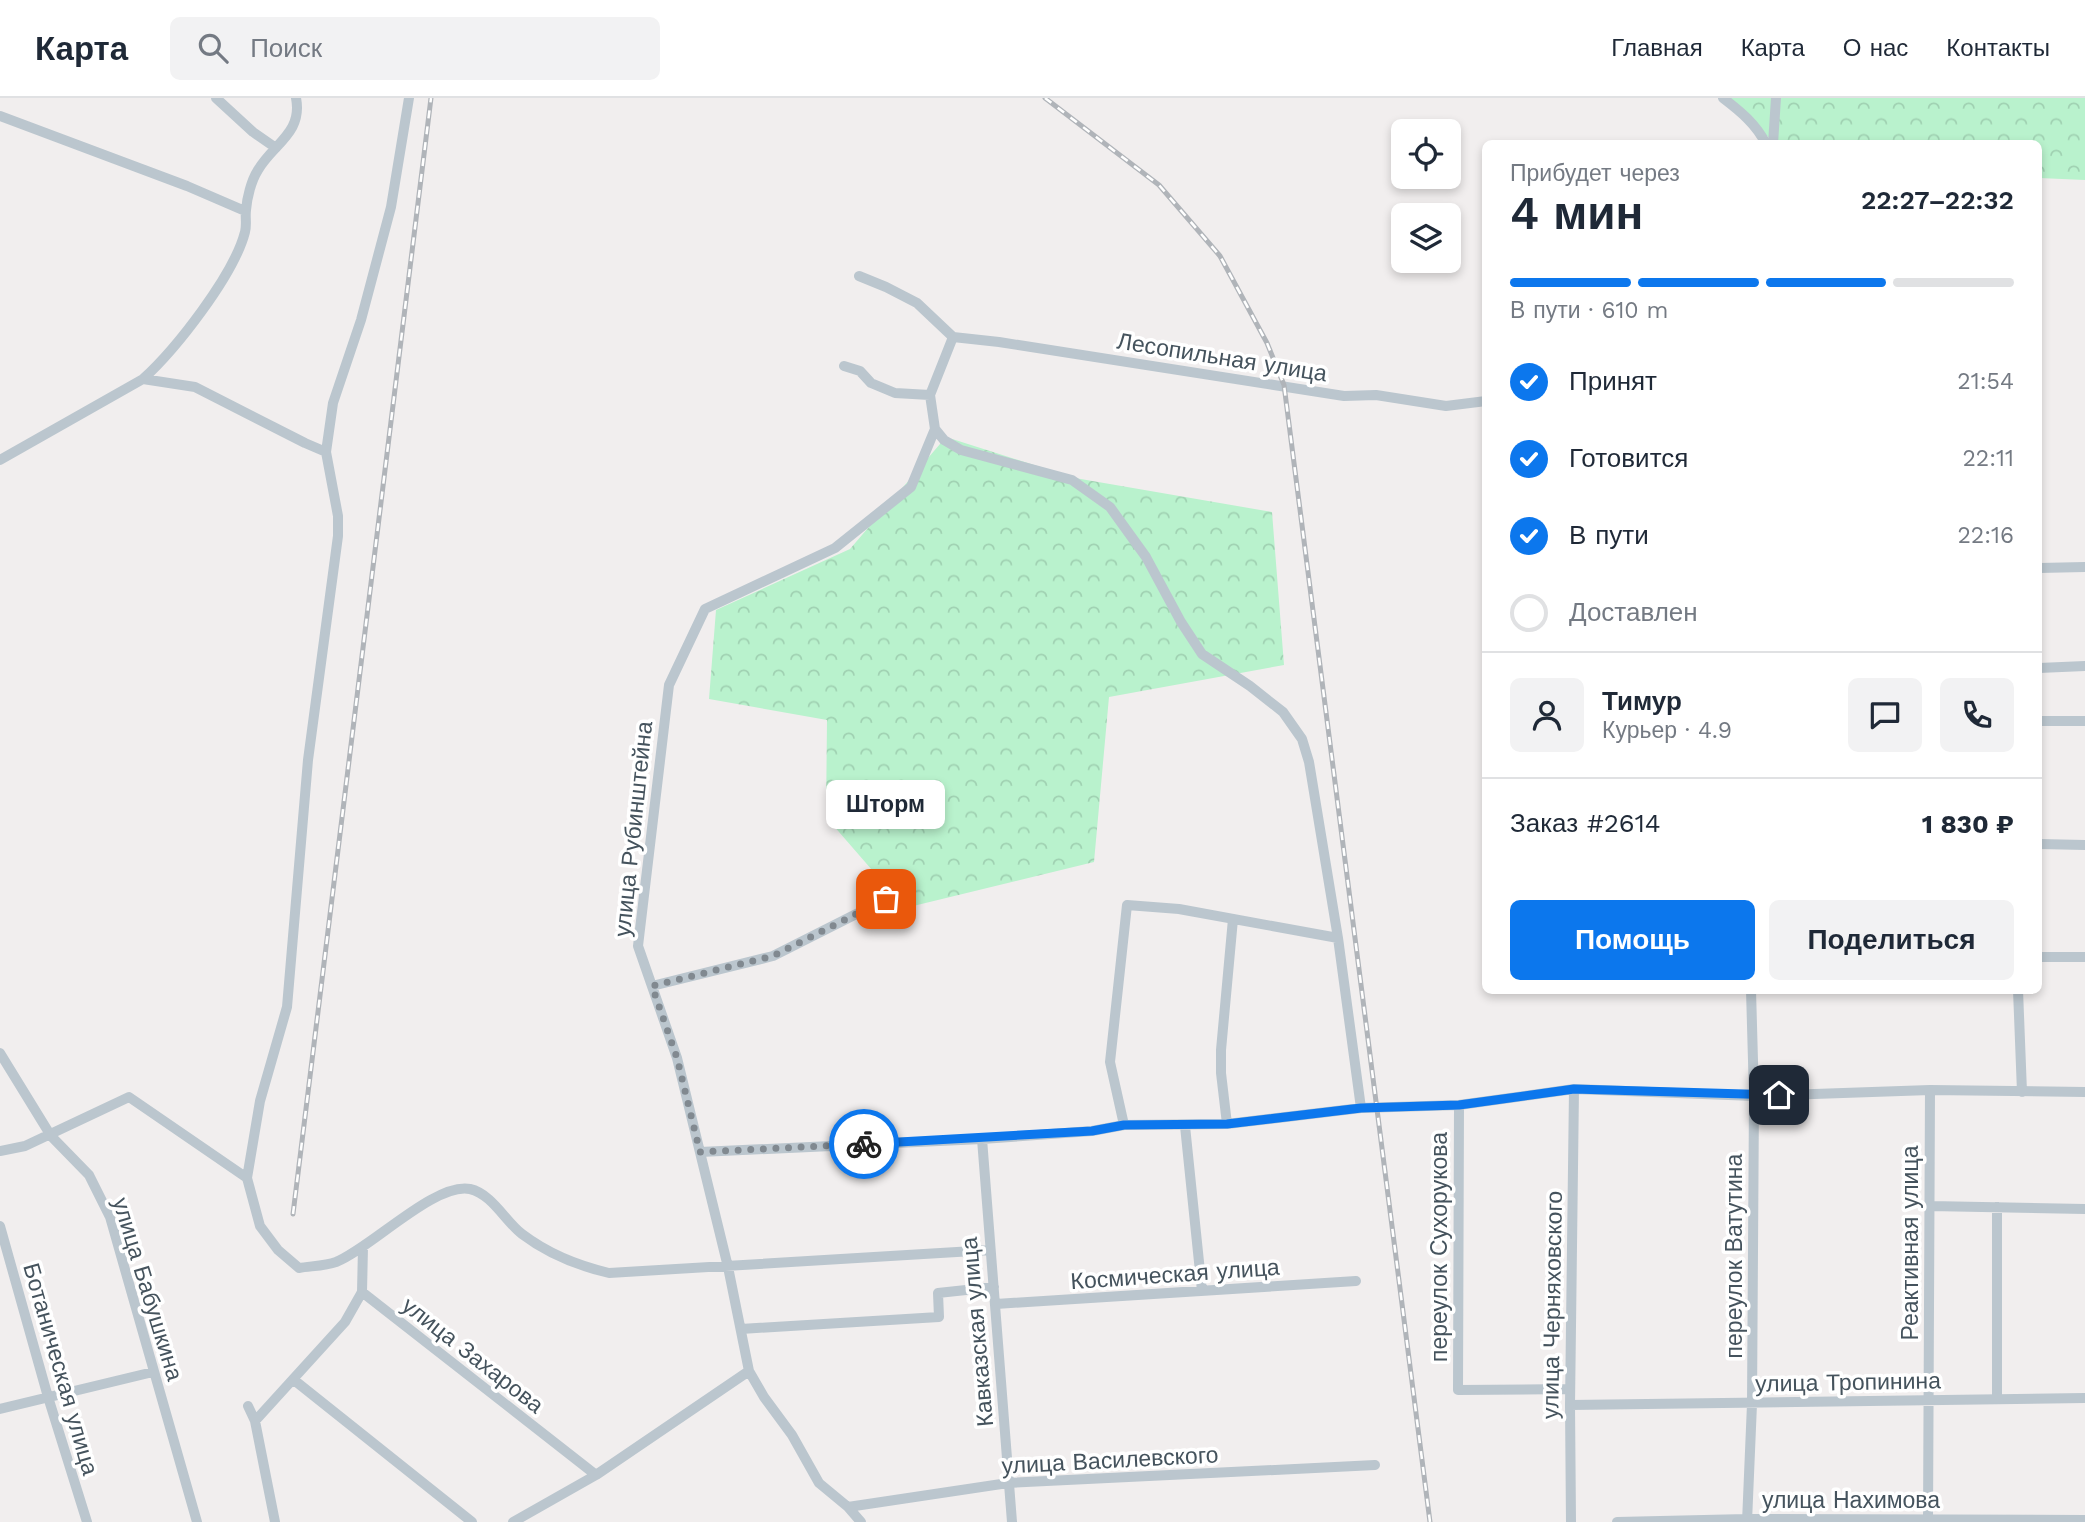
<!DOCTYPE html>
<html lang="ru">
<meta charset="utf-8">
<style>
:root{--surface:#fff;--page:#f2f2f3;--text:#1f2937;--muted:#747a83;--line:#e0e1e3;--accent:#0c77ed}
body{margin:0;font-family:"Work Sans",sans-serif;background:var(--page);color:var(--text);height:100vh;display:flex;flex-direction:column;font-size:26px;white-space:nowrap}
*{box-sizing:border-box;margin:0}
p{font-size:23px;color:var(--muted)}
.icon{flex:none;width:38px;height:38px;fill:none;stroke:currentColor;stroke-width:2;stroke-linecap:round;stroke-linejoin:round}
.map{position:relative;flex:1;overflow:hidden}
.details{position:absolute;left:1482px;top:42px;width:560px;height:854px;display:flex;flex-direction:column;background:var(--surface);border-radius:10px;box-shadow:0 4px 10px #0003}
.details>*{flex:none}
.buttons{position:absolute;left:1391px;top:21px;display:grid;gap:14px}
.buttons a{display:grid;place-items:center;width:70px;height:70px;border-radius:10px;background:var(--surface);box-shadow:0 4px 10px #0003;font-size:35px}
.pin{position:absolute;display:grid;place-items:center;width:60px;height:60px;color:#fff;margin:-30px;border-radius:14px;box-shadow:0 4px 10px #0006}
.courier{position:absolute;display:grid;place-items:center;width:70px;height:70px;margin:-35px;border:5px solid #0c77ed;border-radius:50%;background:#fff;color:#222;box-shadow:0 2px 9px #0007}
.bubble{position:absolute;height:49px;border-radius:10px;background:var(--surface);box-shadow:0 4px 10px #0003;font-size:23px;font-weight:600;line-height:49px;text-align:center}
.overview em{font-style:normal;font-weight:600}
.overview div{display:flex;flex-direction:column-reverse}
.overview{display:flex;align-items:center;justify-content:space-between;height:119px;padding:0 28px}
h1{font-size:46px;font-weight:600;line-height:52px}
.bar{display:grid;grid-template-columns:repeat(4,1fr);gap:10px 7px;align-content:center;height:84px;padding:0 28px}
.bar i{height:9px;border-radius:5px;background:var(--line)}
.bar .current{background:var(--accent)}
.bar p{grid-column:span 4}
.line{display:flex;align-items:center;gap:18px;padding:0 28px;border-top:2px solid var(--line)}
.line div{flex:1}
.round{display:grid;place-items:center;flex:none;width:74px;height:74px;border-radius:10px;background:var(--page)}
ol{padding:0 28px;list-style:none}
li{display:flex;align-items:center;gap:21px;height:77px}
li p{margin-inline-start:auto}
li .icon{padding:7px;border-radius:50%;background:var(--accent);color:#fff;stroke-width:4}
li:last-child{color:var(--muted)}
li i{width:38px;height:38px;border:4px solid var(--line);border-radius:50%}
.primary-button{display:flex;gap:14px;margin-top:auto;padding:14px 28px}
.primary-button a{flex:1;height:80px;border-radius:10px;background:var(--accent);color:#fff;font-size:28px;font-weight:600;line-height:80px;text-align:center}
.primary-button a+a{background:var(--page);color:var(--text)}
header{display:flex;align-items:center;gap:42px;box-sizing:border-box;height:98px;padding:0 35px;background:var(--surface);border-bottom:2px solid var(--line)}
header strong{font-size:33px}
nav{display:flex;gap:38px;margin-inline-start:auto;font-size:24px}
.search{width:490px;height:63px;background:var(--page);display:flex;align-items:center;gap:18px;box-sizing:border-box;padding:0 24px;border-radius:10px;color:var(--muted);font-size:26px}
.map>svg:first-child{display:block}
.forest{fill:url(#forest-crowns)}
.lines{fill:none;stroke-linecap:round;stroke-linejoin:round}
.minor{stroke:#bbc6ce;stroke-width:10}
.rail-casing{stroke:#b0b4b9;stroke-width:5}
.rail{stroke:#fff;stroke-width:2.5;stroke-dasharray:8;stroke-linecap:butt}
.done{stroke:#818990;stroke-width:7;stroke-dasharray:0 12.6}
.route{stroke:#0c77ed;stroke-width:9}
.labels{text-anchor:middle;stroke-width:7;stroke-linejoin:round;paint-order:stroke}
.street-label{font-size:23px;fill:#45535d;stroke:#fff}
</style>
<header>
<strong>Карта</strong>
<div class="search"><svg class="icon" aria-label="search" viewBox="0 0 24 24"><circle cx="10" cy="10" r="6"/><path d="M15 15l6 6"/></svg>Поиск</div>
<nav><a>Главная</a><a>Карта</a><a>О нас</a><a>Контакты</a></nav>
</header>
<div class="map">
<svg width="2085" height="1424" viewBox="0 0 2085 1424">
<defs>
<pattern id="forest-crowns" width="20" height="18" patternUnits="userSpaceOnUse" patternTransform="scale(1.75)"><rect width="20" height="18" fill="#b9f2cd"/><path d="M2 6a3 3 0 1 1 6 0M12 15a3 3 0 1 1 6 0" fill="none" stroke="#a0d1b2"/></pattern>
</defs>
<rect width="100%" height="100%" fill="#f1eeee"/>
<path class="forest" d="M1729,0h356v82l-46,-2v-34l-265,-1z
M946,339l129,41 197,34 12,153 -175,32 -15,165 -189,46 -79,-91 1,-97 -118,-21 7,-89 134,-61z"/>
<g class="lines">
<path class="minor" d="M216,0l37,34 23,16
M1723,0c17,13 33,26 43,46
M0,18l187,70 58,25
M1773,46l3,-46
M859,178l27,11 31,16 36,34 -23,58
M953,239l46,5 345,54 32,-1 70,11 40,-5
M844,268l16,5 11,12 24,10 35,2 5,34 9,11 17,10 111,30 38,27 36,50 35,65 21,32 48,32 33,26 19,27 7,23 29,176 23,170
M143,281c33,-30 91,-104 102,-147 2,-7 0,-15 1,-22 1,-12 5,-29 12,-40 15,-26 45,-37 38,-72
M326,354l7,-49 28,-83 30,-113 18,-109
M0,362l143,-81 52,8 110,56 21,9 12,64v20l-30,224 -21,247 -27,94 -13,77 13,48 18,24 21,18c11,-2 26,-2 37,-6 35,-14 99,-80 134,-73 22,5 35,32 52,45 25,19 57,32 87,39l381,-23
M2039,470l46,-1
M2039,570l46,-2
M2039,623h46
M2039,746l46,1
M2039,859h46
M652,888l121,-30 113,-57
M2018,892l4,102
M0,955l51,83 38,39 21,42 87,305
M1459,1007l-1,285 112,-1
M1227,1026l-6,-51v-23l12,-131
M1124,1027l-14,-63 17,-157 52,4 159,29
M1185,1028l17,165
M982,1041l30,383
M0,1053l25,-5 104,-49 118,81
M700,1054l282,-13 110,-8 32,-6 103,-1 134,-16 98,-3 115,-16 180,7 176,-6 155,2
M1930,1108l155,3
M0,1128l48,171 39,125
M363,1149l-1,45 234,183
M996,1206l360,-23
M741,1231l198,-12 -1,-24 56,-6
M294,1282l178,142
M1997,1301v-192
M1570,1307l515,-7
M248,1308l7,15 20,101
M0,1311l153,-37
M255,1323l90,-99 17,-30
M848,1409l160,-24 367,-18
M513,1424l83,-47 153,-104
M861,1424l-13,-15 -29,-24 -27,-48 -28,-38 -15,-26 -21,-104 -51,-209 -39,-112 31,-261 36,-76 130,-61 76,-61 24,-58
M1571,1424l-1,-117 4,-316
M1617,1424l130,-3 338,1
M1747,1424l5,-118 2,-308 -3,-106
M1928,1424l2,-432"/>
<g class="rail-casing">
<path id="rail" d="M1045,0l114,87 61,71 47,87 17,42 146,1137
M293,1116l138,-1116"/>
</g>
<use href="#rail" class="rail"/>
</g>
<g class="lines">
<path class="done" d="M864,1046l-164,8 -23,-94 -25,-72 121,-30 113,-57"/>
<path class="route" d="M864,1046l228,-13 32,-6 103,-1 134,-16 98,-3 115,-16 205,6"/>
</g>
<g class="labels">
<g class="street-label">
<text transform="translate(1222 259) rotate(9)" y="8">Лесопильная улица</text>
<text transform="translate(633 731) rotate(-84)" y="8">улица Рубинштейна</text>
<text transform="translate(1910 1145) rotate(-90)" y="8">Реактивная улица</text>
<text transform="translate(1439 1149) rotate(-90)" y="8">переулок Сухорукова</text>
<text transform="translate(1734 1158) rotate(-90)" y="8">переулок Ватутина</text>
<text transform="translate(1175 1176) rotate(-4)" y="8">Космическая улица</text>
<text transform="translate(148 1191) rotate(73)" y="8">улица Бабушкина</text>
<text transform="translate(1552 1207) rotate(-89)" y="8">улица Черняховского</text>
<text transform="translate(977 1234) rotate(-95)" y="8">Кавказская улица</text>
<text transform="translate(473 1257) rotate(38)" y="8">улица Захарова</text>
<text transform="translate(61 1271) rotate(74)" y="8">Ботаническая улица</text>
<text transform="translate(1848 1284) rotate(-1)" y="8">улица Тропинина</text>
<text transform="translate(1110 1362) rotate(-3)" y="8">улица Василевского</text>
<text x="1851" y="1410">улица Нахимова</text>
</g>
</g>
</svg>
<div class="buttons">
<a><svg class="icon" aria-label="locate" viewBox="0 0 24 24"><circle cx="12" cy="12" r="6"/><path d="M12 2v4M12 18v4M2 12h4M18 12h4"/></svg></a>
<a><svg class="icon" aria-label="layers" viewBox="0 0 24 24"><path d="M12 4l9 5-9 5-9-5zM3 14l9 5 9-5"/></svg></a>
</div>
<div class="pin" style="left:886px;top:801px;background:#ea580c"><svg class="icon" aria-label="bag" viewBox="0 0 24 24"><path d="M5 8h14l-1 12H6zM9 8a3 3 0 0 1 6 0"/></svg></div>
<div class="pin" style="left:1779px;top:997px;background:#1f2937"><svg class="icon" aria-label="home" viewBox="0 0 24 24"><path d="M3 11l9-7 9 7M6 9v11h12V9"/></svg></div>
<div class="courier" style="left:864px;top:1046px"><svg class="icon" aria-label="bike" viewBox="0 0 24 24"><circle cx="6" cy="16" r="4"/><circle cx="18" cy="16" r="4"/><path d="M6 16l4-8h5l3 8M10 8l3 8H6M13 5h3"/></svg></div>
<div class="bubble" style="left:826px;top:682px;width:119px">Шторм</div>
<section class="details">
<div class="overview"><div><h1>4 мин</h1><p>Прибудет через</p></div><em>22:27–22:32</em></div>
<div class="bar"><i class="current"></i><i class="current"></i><i class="current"></i><i></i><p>В пути · 610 m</p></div>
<ol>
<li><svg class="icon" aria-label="check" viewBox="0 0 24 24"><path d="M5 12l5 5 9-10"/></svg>Принят<p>21:54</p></li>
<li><svg class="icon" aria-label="check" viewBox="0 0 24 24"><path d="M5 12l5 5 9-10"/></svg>Готовится<p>22:11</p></li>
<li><svg class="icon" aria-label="check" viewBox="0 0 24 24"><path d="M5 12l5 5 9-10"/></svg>В пути<p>22:16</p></li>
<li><i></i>Доставлен</li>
</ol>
<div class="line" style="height:126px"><a class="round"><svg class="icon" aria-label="person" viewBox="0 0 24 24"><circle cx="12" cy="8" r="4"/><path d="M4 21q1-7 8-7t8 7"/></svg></a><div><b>Тимур</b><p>Курьер · 4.9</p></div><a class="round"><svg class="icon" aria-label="chat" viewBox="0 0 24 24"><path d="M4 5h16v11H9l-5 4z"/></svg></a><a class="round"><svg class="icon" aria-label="phone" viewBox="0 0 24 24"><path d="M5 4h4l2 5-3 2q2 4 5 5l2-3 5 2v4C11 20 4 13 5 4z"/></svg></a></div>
<div class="line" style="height:91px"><div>Заказ #2614</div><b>1 830 ₽</b></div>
<div class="primary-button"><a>Помощь</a><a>Поделиться</a></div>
</section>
</div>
